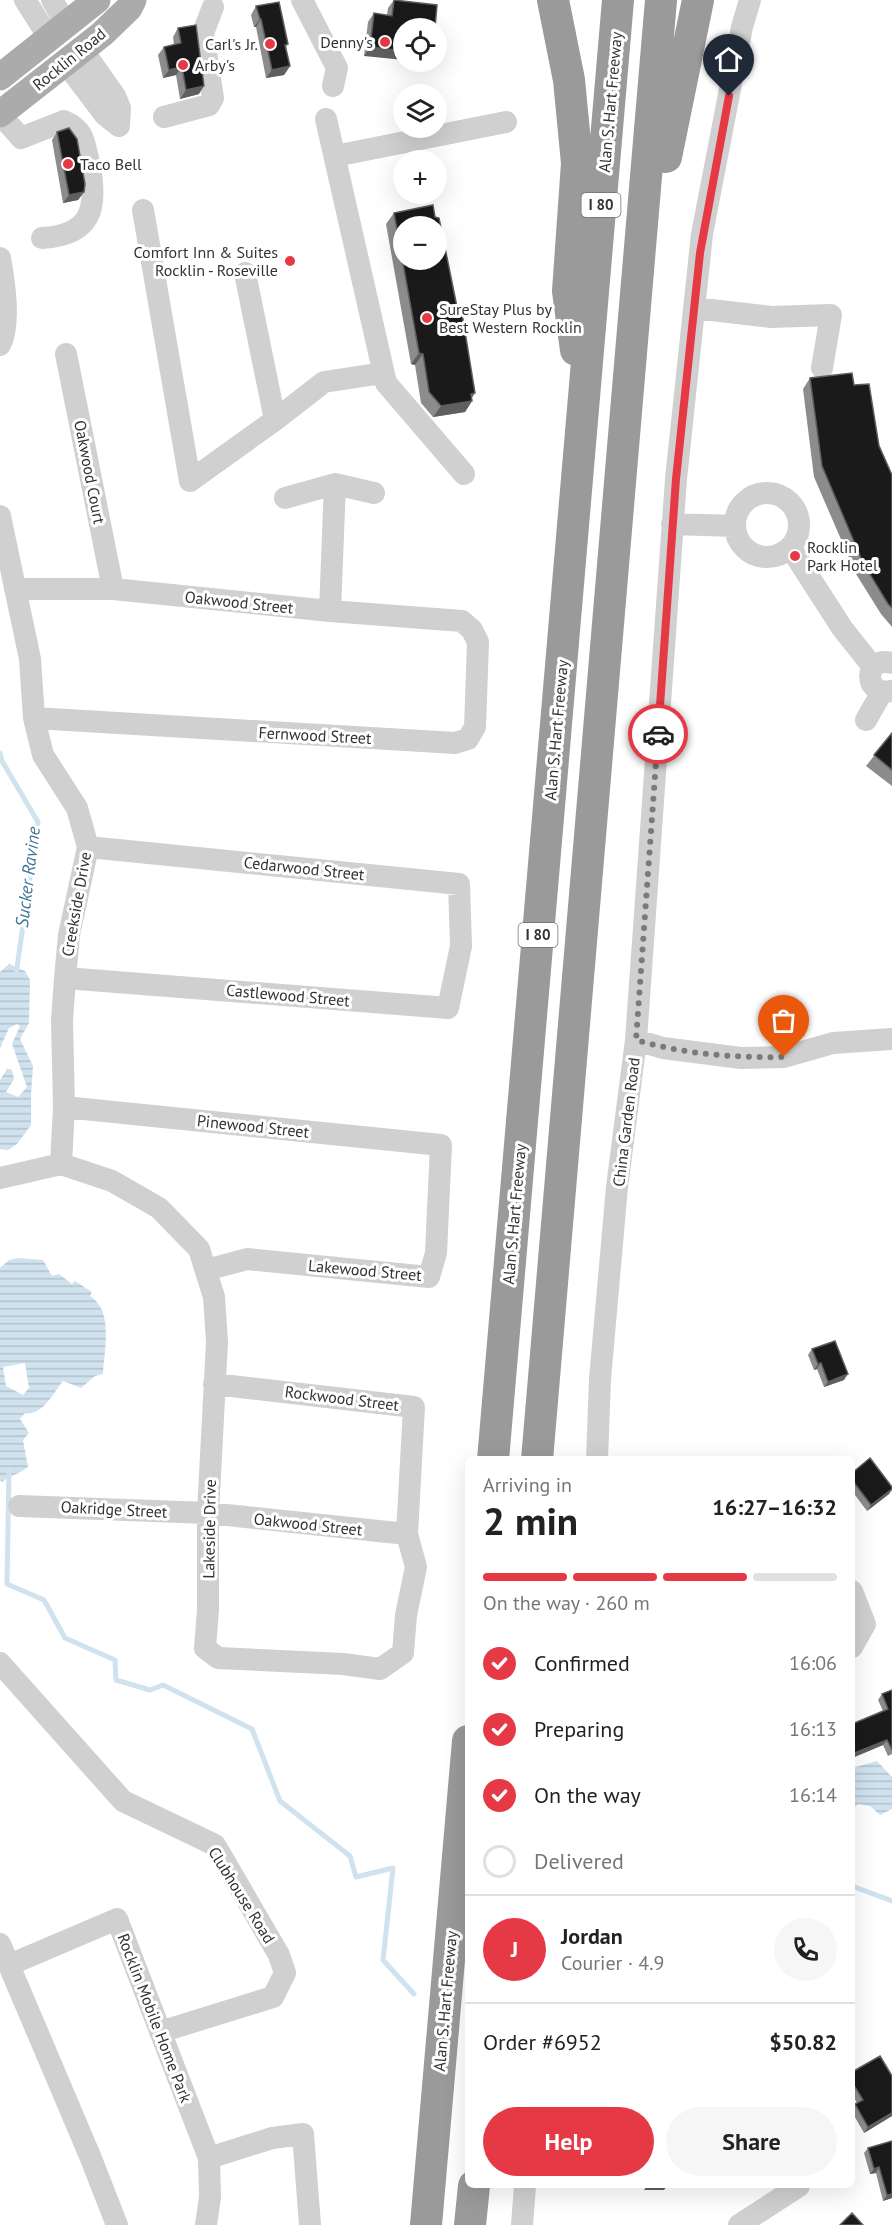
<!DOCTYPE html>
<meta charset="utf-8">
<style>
:root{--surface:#fff;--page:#f6f6f6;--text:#222;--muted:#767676;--line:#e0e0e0;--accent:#e63946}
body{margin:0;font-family:"PT Sans",sans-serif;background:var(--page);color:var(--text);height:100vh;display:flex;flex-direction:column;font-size:22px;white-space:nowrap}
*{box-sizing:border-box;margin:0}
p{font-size:20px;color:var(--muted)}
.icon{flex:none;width:33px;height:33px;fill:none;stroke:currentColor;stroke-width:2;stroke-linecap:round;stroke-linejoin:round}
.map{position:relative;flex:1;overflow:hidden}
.drawer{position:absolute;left:465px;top:1456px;width:390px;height:732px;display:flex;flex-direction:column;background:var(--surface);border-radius:9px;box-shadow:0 6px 24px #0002}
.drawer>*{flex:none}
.tools{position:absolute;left:393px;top:18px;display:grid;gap:12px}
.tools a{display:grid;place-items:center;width:54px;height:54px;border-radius:50%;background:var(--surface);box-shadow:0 6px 24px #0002;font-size:30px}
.pin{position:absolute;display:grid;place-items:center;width:51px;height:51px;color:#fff;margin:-62px -26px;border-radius:50% 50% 50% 0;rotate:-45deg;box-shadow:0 0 6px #0007}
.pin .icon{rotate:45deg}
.courier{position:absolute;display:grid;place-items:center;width:60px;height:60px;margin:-30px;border:4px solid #e63946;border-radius:50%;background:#fff;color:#222;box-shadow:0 2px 8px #0007}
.head em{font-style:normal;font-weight:700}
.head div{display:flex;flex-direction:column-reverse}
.head{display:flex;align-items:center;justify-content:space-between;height:102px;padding:0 18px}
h1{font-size:39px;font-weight:700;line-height:45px}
.bar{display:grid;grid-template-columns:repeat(4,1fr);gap:9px 6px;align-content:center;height:72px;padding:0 18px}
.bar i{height:8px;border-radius:4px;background:var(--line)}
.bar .on{background:var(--accent)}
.bar p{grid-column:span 4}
.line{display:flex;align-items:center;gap:15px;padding:0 18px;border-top:2px solid var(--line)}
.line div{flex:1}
.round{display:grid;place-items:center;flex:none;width:63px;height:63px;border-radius:32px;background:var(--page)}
ol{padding:0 18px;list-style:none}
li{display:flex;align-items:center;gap:18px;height:66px}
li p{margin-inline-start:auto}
li .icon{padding:6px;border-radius:50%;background:var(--accent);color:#fff;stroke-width:4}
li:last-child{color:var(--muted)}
li i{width:33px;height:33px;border:3px solid var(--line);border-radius:50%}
.action{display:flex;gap:12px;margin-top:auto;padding:12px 18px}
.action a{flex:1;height:69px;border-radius:36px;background:var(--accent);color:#fff;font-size:24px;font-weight:700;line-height:69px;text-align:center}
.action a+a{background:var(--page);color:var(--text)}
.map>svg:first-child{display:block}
.water{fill:url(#water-rules);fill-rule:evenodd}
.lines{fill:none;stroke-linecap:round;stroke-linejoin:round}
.stream{stroke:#cfe2ee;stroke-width:5}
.minor{stroke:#d0d0d0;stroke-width:22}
.major{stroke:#ababab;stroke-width:27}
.highway{stroke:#9a9a9a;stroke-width:32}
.wall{fill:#8c8c8c}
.shaded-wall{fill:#5f5f5f}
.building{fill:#1a1a1a;stroke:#5f5f5f;stroke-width:1.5;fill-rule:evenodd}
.done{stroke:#7a7a7a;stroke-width:6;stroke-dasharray:0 10.8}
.route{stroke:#e63946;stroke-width:8}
.poi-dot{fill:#e63946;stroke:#fff;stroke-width:2}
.labels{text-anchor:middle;stroke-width:6;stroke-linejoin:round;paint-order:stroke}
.shield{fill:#fff;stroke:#707070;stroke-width:1.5}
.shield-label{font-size:15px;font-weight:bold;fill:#333}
.poi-label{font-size:16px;fill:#333;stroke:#fff;text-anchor:start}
.street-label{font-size:16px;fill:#333;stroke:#fff}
.water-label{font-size:18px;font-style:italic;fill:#3f7597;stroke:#fff}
</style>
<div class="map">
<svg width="892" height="2225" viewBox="0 0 892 2225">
<defs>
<pattern id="water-rules" width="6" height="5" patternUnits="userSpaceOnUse" patternTransform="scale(1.5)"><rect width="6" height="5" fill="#cfe2ee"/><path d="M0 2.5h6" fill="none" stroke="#b2c2cd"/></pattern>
</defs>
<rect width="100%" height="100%" fill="#fff"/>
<path class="water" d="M9,964l16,7 5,9 -1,43 -9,16 13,27 -2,29v30l-14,19 -9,6 -8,-1v-69l7,-11 5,1 2,9 -8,13 12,5 9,-10 -15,-43 8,-18 -3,-2 -8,4 -9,20v-76z
M18,1258l25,2 9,16 7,-2 13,10 3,-3 17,11 -2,4c24,15 14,54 13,78l-8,2 -14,12 -18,-7c-10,12 -20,35 -38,32l-5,6 9,14 -6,7 5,27c-8,7 -18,8 -26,15l-2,-2v-212l9,-8zM25,1363l4,25 -6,7 -17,-9 -3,-19z
M877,1761l15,16v32l-12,6 -10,-9 -12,-2 -6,6v-42z"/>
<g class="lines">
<path class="stream" d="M0,753l2,8 36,61 -22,152
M9,1469l-2,115 37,16 21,38 50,22 1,20 34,10 13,-5 89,44 28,72 70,55 6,21 37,-9 -10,92 31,34
M852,1886l40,15"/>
<path class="minor" d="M25,0l24,38
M52,0l14,24
M302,0l35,68 -4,18
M82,49l33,47 5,12 -1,18
M65,62l40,53 14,11
M0,114l21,24 43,-17c21,9 20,21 25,42 9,44 4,72 -47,75
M164,117l45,-12 4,-7 -10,-65 10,-26
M326,119l60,264 78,91
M335,156l171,-34
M143,210l47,271 85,-61 49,-38 59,-9
M0,258c4,23 11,66 0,87
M245,273l30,147
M694,308l77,9 60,-2 -9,53
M66,354l47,235
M735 525a32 32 0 1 1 64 0a32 32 0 1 1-64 0Z
M285,498l50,-14 39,9
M0,516l30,143 4,59 9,37 34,53 11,39 -19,88 -4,43 -3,43 2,86 -3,57
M672,524l63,2
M790,547l52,81 31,39
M15,589h98l217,22 132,10 10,9 6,12 -3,85 -7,12 -13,4 -421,-25
M330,611l5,-127
M891,691c-28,6 -28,-36 1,-28
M866,720l16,-28
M65,978l383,30 13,-62 -2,-62 -371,-37
M636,1040l27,8 78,10 43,-1 49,-14 59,-4
M64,1107l377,38 -5,108 -7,24 -182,-18 -41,11
M61,1164l51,17 47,27 40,41 15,48 3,45 -9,171v97l-3,38 13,10 125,6 37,5 23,-16 3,-38 10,-48 -9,-33 7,-127 -200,-23
M0,1178l61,-14
M597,1460l3,-81 17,-192 19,-147 40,-561 26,-245 40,-207 8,-27
M19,1506l189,7 199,21
M852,1591l13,33 -13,23
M0,1663l123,138 92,44 64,110 6,18 -12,24 -113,35
M0,1944l90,212 27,69
M9,1965l108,-46 92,239 1,39 -4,28
M209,2158l63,-20 31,-4 7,91
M522,2225l3,-39
M739,2225l60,-39"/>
<path class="major" d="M0,77l97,-77
M0,114l102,-80 27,-26 4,-8"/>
<path class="highway" d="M553,0l16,80 8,83 -9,128 8,59
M666,157l32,-157
M493,1460l125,-1460
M537,1460l124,-1460
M426,2225l42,-484
M470,2225l4,-39"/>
</g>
<path class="wall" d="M394,0l43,5 -73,51 4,-34 6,-9 13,2 1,-7z
M256,6l32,38 -2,3 4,19 -6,9 -18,3 -10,-51h-2l-3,-12z
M178,28l21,66 -19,5 -4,-24 -13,3 -5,-23 6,-8 10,-2 -1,-8z
M57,132l27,60 -6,8 -15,3 -11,-63z
M394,213l78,185v3l-7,11 -32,5 -12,-14 -6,-38 -4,-1 -25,-140z
M810,378l44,7 38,90v152l-11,-13 -25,-40 -42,-97 -11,-88z
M892,733v53l-26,-20z
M812,1349l32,31 -20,7 -7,-18 -3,1 -6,-15z
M852,1473l40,14v3l-3,4 -22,17 -15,-20z
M892,1690v64l-4,2 -5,-11 -31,13v-34l31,-13 -5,-11 4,-6z
M852,2072l40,4v40l-28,17 -12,-21v-3l3,-5 2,-1 -5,-9z
M892,2141v57l-9,3 -7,-28 -6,1 -6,-21 4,-5z"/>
<path class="shaded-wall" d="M260,19h1l-5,8h-2z
M370,47l34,4v9l-40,-4z
M290,66l-6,9 -18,3 6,-8z
M182,67l-6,8 -13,3 6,-8z
M204,86l-5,8 -19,5 6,-9z
M84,192l-6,8 -15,3 6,-8z
M419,353l4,1 -8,11 -4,-1z
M475,393l-6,9 3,-1 -7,11 -32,5 8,-11 30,-12z
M821,1363l-4,6 -3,1 4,-6z
M848,1374l-4,6 -20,7 4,-5z
M892,1489l-3,5 -22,17 4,-6z
M887,1740l-4,5 -31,13v-4z
M892,2113v3l-28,17 4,-6z
M879,2167l-3,6 -6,1 4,-5z
M647,2186h20l-3,4h-20z
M892,2194v4l-9,3 4,-6z"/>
<path class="building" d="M394,0l43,5 -2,23h-31v23l-34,-4 4,-34 18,3z
M279,2l9,42 -3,1 5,21 -18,4 -11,-51h-1l-4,-13z
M196,25l8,61 -18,4 -4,-23 -13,3 -5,-23 17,-4 -3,-15z
M69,128l8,11 8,45 -1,8 -15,3 -12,-63z
M433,205l2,12 4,1 18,89h4l14,86 -4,1 1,7 -31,5 -12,-14 -6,-38 -4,-1 -25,-140zM404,226h32v34h-32z
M852,373l2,12 15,-1 10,62 13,29v133l-4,-4 -25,-41 -41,-97 -12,-88z
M892,733v37l-18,-15z
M835,1341l13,33 -20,8 -7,-19 -3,1 -6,-15z
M870,1458l22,29v2l-21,16 -19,-25v-7z
M892,1690v60l-5,-10 -35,14v-30l36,-15 -6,-15z
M880,2056l12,20v37l-24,14 -13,-23 8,-4 -11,-18v-10z
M892,2141v53l-5,1 -8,-28 -5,2 -6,-21z
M852,2213l11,12h-23z"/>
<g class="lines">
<path class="done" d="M658,734l-22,306c48,14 98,18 148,17"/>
<path class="route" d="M658,734l18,-255 24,-226 29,-157"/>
</g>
<g class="poi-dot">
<circle cx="385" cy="42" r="6"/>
<circle cx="270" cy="44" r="6"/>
<circle cx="183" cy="65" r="6"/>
<circle cx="68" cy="164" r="6"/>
<circle cx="290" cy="261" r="6"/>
<circle cx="427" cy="318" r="6"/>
<circle cx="795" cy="556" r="6"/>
</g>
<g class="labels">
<g class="shield">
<rect x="581.5" y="193" width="39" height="24" rx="4.5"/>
<rect x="518.5" y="923" width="39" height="24" rx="4.5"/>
</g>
<g class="shield-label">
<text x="601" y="210">I 80</text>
<text x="538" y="940">I 80</text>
</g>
<g class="poi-label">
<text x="373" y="48" text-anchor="end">Denny's</text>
<text x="258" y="50" text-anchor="end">Carl's Jr.</text>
<text x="195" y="71">Arby's</text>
<text x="80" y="170">Taco Bell</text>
<text x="278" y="258" text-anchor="end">Comfort Inn &amp; Suites<tspan x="278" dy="18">Rocklin - Roseville</tspan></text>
<text x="439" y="315">SureStay Plus by<tspan x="439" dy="18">Best Western Rocklin</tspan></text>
<text x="807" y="553">Rocklin<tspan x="807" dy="18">Park Hotel</tspan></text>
</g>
<g class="street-label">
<text transform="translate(69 59) rotate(-39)" y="6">Rocklin Road</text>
<text transform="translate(610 102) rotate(-85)" y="6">Alan S. Hart Freeway</text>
<text transform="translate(90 472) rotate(79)" y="6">Oakwood Court</text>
<text transform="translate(239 602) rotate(6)" y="6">Oakwood Street</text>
<text transform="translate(556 730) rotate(-85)" y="6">Alan S. Hart Freeway</text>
<text transform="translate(315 735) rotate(3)" y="6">Fernwood Street</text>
<text transform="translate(304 868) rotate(6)" y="6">Cedarwood Street</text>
<text transform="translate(76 904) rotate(-80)" y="6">Creekside Drive</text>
<text transform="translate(288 995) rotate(5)" y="6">Castlewood Street</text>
<text transform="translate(626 1122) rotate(-83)" y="6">China Garden Road</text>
<text transform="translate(253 1126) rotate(6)" y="6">Pinewood Street</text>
<text transform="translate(514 1214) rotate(-85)" y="6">Alan S. Hart Freeway</text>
<text transform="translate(365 1270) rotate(5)" y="6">Lakewood Street</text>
<text transform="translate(342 1398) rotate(7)" y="6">Rockwood Street</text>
<text transform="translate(114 1509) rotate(3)" y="6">Oakridge Street</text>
<text transform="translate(308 1524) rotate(6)" y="6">Oakwood Street</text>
<text transform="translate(209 1529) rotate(-89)" y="6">Lakeside Drive</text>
<text transform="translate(242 1895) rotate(58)" y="6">Clubhouse Road</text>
<text transform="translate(445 2001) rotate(-85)" y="6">Alan S. Hart Freeway</text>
<text transform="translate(155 2018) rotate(69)" y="6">Rocklin Mobile Home Park</text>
</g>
<g class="water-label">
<text transform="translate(28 877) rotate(-83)" y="6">Sucker Ravine</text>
</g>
</g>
</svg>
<div class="tools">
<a><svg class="icon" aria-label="locate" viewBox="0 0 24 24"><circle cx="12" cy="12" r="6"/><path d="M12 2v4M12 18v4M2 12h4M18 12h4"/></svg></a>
<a><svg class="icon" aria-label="layers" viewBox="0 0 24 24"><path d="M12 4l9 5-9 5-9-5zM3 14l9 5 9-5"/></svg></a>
<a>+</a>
<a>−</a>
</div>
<div class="pin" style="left:784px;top:1057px;background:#ea580c"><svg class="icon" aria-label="bag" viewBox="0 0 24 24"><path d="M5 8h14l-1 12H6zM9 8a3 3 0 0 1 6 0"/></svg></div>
<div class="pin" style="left:729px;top:96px;background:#1f2937"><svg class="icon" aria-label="home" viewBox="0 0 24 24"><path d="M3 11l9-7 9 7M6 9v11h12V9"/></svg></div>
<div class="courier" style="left:658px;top:734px"><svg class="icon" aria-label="car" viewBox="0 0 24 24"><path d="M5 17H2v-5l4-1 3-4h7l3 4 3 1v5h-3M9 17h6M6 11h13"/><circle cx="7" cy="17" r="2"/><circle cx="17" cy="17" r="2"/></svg></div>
<section class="drawer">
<div class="head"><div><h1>2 min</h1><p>Arriving in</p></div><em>16:27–16:32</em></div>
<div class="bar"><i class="on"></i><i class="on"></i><i class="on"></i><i></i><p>On the way · 260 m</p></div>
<ol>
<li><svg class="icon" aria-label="check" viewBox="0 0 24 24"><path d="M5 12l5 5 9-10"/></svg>Confirmed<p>16:06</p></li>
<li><svg class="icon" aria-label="check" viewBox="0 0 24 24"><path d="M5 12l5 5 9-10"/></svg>Preparing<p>16:13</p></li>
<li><svg class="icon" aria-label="check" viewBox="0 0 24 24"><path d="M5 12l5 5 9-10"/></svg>On the way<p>16:14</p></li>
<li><i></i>Delivered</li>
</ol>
<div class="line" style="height:108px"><b class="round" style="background:var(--accent);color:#fff">J</b><div><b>Jordan</b><p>Courier · 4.9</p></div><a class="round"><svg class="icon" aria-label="phone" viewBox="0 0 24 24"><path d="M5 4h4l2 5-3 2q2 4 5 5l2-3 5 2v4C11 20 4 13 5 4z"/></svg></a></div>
<div class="line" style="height:78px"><div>Order #6952</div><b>$50.82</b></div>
<div class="action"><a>Help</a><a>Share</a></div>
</section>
</div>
